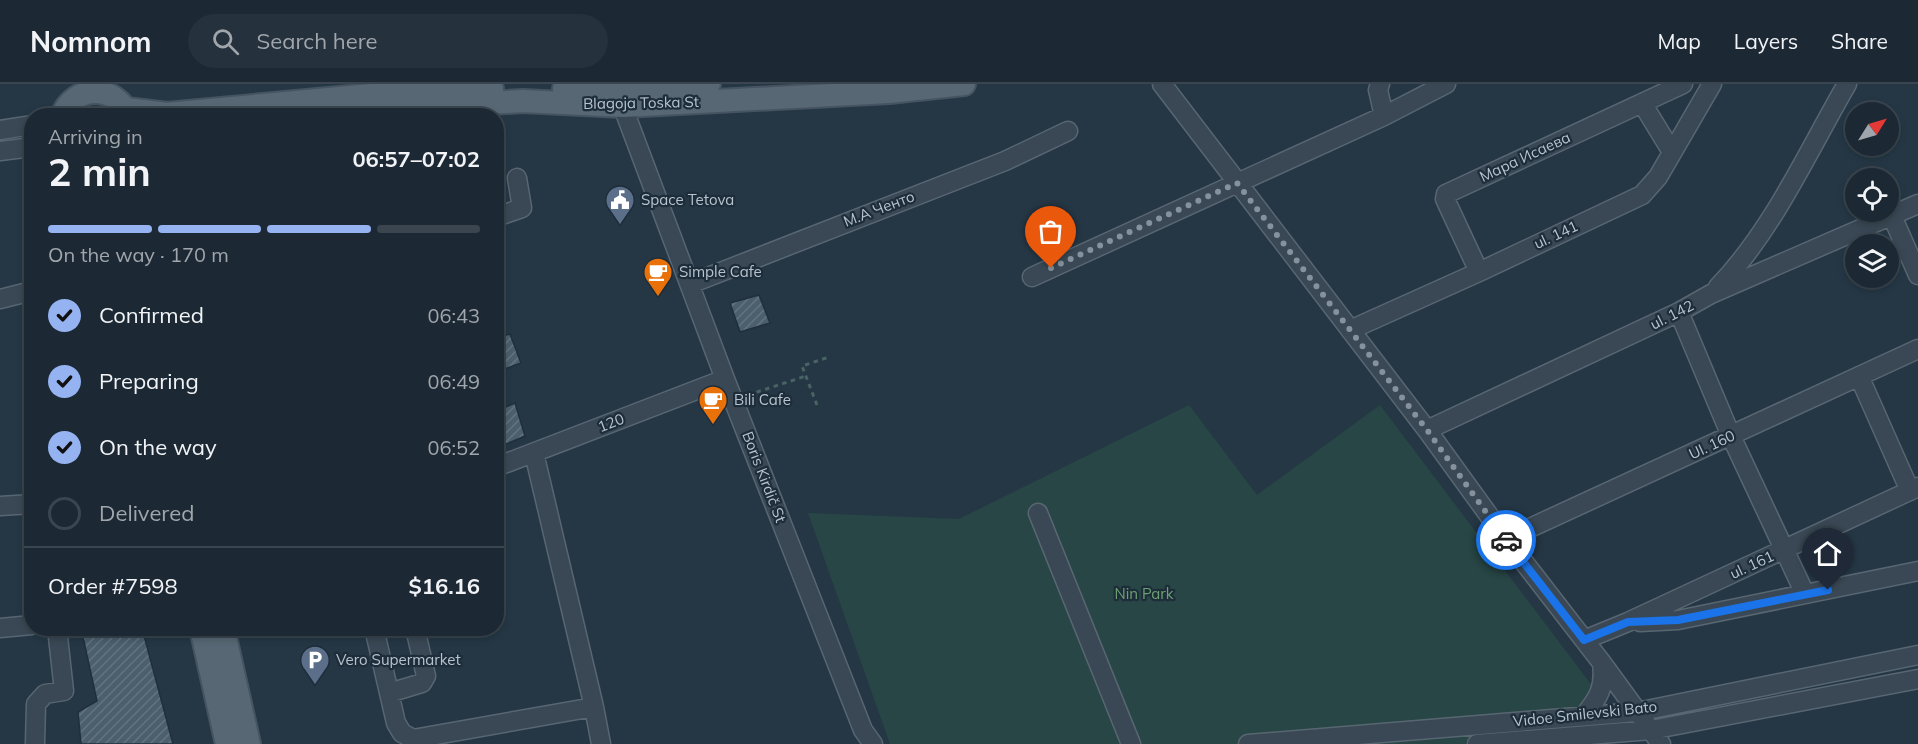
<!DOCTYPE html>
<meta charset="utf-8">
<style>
:root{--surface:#1c2934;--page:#25313c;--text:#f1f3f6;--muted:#a0a6ac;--line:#3a454f;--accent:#95b2f1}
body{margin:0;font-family:Mulish,sans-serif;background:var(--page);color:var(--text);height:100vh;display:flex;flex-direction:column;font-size:22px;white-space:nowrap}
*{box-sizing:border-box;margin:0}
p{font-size:20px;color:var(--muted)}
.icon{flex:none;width:33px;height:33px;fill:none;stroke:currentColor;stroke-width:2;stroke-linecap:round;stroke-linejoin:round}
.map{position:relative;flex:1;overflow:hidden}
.sheet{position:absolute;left:24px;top:24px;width:480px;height:528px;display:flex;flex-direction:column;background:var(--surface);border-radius:24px;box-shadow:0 3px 9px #0003,0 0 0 2px var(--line)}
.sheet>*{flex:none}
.needle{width:39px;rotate:53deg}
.tools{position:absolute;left:1845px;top:18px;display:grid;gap:12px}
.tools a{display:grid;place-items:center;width:54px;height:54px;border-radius:50%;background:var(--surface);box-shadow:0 3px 9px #0003,0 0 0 2px var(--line);font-size:30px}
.pin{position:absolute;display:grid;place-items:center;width:51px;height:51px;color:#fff;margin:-62px -26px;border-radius:50% 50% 50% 0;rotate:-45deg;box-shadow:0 0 6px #0007}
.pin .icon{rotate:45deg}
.courier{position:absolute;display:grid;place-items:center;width:60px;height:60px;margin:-30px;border:4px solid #1a73e8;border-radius:50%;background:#fff;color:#222;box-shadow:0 2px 8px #0007}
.summary em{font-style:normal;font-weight:700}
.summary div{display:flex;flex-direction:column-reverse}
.summary{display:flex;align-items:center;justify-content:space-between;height:102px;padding:0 24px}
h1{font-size:39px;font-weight:700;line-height:45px}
.bar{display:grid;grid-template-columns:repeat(4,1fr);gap:9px 6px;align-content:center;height:72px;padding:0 24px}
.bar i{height:8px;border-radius:4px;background:var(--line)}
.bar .active{background:var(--accent)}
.bar p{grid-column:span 4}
.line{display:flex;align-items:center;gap:15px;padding:0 24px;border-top:2px solid var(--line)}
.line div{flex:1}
ol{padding:0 24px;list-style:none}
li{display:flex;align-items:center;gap:18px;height:66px}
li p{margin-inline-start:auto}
li .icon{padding:6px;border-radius:50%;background:var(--accent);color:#111;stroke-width:4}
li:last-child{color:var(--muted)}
li i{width:33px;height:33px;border:3px solid var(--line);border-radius:50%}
header{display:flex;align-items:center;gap:36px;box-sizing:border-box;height:84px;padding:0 30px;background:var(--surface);border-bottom:2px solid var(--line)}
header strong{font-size:28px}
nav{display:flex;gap:33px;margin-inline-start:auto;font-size:21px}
.search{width:420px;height:54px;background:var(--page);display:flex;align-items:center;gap:15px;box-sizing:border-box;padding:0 21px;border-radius:33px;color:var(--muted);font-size:22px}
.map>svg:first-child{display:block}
.green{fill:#274645}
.building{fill:url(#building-hatch);stroke:#202f3c;stroke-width:1.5}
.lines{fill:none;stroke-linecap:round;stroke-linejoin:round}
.minor-casing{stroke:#586672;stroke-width:21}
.major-casing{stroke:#465461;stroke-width:26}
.path{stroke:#476363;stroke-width:3;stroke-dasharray:4.5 4.5;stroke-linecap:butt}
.minor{stroke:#394854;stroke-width:18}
.major{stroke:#576874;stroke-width:22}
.done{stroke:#84929e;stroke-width:6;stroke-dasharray:0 10.8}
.route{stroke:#1a73e8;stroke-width:8}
.labels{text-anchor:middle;stroke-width:4.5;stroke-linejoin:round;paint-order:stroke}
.street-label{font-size:15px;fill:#b7c3ce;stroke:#1e2d3a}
.poi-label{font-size:15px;fill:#b7c3ce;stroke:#1e2d3a;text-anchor:start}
.park-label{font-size:15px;fill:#6ca171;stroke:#1e2d3a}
</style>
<header>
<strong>Nomnom</strong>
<div class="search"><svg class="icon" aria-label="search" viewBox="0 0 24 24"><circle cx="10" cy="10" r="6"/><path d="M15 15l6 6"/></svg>Search here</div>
<nav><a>Map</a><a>Layers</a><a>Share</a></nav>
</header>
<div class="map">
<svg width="1918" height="660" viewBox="0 0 1918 660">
<defs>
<pattern id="building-hatch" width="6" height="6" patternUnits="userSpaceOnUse" patternTransform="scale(1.5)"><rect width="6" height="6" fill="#4b5f6d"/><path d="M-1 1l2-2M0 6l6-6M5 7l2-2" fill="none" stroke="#637481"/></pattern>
</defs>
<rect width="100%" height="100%" fill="#253745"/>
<path class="green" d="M1189,321l68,90 123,-90 235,311 -31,22 3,6h-697l-82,-231 151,6z"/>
<path class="building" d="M759,211l11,28 -30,9 -10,-29z
M510,250l11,29 -25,9v-34z
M515,319l10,33 -23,10 -6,-21v-14z
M81,544h61l31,116h-92l-3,-32 19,-11z"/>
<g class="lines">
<g class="minor-casing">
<path id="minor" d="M1162,0l265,346 79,109 96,124 59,81
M618,10l107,285 138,351 10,14
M1642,19l30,49
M1384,32l62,-32
M0,46l32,-5
M0,67l32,-4
M1892,132l26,59
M496,133l26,-9 -5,-30
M1479,188l-34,-73 1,-5 237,-110
M1032,193l352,-161 -6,-26 2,-6
M690,200l315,-123 63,-30
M1718,203c55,-57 89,-134 129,-203
M0,215l32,-8
M1679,228l52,124 74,158
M1350,246l129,-58 163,-77 16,-18 54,-93
M1859,292l51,115
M1427,346l252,-118 32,-18 207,-90
M534,369l60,254 7,37
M496,383l229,-88
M0,422l32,-2
M1038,429l93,231
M1506,455l412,-190
M1640,538l38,-2 240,-49
M0,544l32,-3
M374,544l22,95 6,10 11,6 181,-32
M1584,556l44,-18 290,-135
M389,609l33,-10 4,-7 -11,-48
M1584,632c15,-19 21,-28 18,-53
M35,659l1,-39 9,-10 19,-3 -7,-63
M1248,660l389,-32 281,-57
M1477,660l174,-14 267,-51"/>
</g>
<g class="major-casing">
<path id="major" d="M564,5h52l93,-5
M126,25l41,5 269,-25h56
M62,32c13,-32 53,-32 67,0
M317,32l52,-6 154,-9 100,5 266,-14 75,-8
M201,544l26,116
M223,544l26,116"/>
</g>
<path class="path" d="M748,311l58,-19
M817,321l-15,-39 27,-9"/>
<use href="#minor" class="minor"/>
<use href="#major" class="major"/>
</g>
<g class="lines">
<path class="done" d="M1051,184l186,-85 190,247 79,110"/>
<path class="route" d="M1506,456l78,100 44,-18 50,-2 150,-30"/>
</g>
<defs>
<g id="civic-pin" transform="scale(1.5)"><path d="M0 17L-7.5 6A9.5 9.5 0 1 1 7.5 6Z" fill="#5c6f8a" stroke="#1e2d3a"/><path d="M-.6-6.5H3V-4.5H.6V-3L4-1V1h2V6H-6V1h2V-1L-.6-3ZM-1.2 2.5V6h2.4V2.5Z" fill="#fff"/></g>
<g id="cafe-pin" transform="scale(1.5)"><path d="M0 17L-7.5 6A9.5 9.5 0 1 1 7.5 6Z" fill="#e8710a" stroke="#1e2d3a"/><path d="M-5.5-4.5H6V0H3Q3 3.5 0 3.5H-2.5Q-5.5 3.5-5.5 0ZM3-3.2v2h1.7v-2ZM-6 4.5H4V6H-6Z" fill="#fff"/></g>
<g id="parking-pin" transform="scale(1.5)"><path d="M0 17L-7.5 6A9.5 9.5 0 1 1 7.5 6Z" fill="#5c6f8a" stroke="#1e2d3a"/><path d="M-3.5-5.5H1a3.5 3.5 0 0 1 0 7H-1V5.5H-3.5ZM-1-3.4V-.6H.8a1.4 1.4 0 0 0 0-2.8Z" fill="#fff"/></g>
</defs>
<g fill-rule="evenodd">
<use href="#civic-pin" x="620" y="116"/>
<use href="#cafe-pin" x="658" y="188"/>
<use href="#cafe-pin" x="713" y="316"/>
<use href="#parking-pin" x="315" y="576"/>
</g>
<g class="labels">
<g class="street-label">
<text transform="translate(641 19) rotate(-1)" y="5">Blagoja Toska St</text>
<text transform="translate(1525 73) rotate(-25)" y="5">Мара Исаева</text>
<text transform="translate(879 125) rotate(-21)" y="5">М.А Ченто</text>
<text transform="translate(1556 151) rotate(-25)" y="5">ul. 141</text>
<text transform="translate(1672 231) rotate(-27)" y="5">ul. 142</text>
<text transform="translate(611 339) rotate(-21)" y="5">120</text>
<text transform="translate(1712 361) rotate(-25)" y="5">Ul. 160</text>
<text transform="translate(764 393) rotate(69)" y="5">Boris Kirdič St</text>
<text transform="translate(1752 481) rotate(-25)" y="5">ul. 161</text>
<text transform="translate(1585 630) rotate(-6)" y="5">Vidoe Smilevski Bato</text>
</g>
<g class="poi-label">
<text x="641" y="121">Space Tetova</text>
<text x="679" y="193">Simple Cafe</text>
<text x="734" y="321">Bili Cafe</text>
<text x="336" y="581">Vero Supermarket</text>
</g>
<g class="park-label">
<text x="1144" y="515">Nin Park</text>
</g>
</g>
</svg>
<div class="tools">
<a><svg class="needle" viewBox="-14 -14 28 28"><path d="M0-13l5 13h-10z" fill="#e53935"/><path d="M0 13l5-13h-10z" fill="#a0a6ac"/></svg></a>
<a><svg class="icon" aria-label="locate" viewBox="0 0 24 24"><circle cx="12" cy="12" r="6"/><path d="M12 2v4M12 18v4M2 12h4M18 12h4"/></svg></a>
<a><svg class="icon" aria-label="layers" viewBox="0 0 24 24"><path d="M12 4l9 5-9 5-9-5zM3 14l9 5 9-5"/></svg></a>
</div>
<div class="pin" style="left:1051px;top:184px;background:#ea580c"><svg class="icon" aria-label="bag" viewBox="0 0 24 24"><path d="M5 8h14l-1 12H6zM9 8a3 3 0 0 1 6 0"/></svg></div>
<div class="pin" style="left:1828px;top:506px;background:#1f2937"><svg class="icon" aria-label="home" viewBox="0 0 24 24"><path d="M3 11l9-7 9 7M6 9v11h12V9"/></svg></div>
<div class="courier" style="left:1506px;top:456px"><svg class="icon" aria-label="car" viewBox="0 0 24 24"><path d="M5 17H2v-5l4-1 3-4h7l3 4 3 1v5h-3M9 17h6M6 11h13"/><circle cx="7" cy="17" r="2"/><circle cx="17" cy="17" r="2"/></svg></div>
<section class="sheet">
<div class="summary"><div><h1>2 min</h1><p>Arriving in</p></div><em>06:57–07:02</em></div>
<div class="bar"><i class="active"></i><i class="active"></i><i class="active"></i><i></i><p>On the way · 170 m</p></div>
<ol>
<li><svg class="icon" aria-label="check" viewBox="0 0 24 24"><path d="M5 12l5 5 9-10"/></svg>Confirmed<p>06:43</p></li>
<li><svg class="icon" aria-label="check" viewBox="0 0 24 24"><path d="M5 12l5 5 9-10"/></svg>Preparing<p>06:49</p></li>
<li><svg class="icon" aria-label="check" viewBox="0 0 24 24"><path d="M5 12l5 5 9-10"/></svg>On the way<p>06:52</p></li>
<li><i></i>Delivered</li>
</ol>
<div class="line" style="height:78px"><div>Order #7598</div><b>$16.16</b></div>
</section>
</div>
